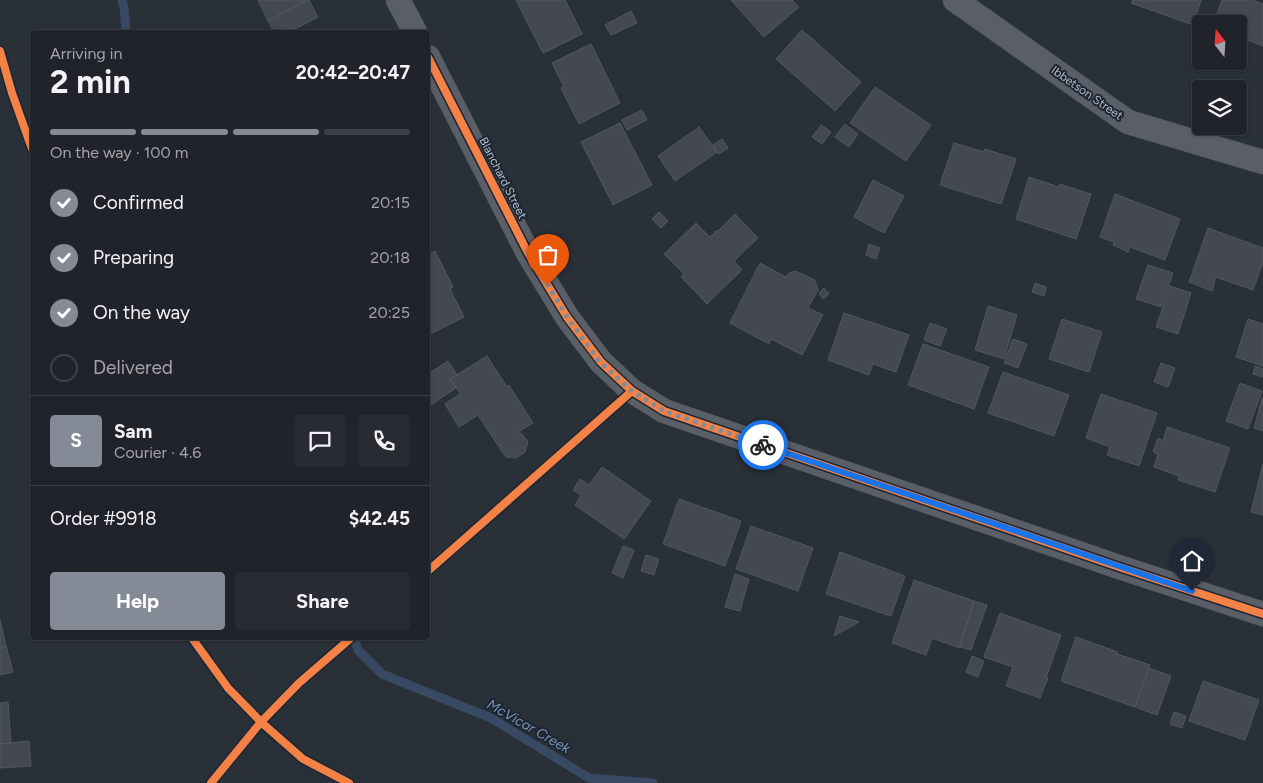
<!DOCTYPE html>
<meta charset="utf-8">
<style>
:root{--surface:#20242a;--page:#282c32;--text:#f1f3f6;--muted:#a2a4a8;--line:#3d4147;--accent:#848b96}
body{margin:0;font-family:Figtree,sans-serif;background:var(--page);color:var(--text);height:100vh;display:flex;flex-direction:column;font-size:19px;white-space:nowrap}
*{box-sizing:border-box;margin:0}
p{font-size:16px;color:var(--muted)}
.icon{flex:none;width:28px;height:28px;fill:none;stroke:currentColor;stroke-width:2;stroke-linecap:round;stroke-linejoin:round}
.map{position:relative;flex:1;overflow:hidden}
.drawer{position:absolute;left:30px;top:30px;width:400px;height:610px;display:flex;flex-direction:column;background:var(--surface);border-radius:5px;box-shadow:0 1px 4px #0004,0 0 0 1px var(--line)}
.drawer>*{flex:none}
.needle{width:32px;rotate:343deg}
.controls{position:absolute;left:1192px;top:15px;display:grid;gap:10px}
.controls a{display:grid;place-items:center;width:55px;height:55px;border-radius:5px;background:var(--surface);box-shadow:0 1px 4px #0004,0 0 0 1px var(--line);font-size:25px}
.pin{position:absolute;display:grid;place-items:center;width:42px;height:42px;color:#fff;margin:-51px -21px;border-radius:50% 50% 50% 0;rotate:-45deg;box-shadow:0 0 5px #0007}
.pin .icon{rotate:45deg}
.courier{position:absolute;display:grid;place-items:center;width:50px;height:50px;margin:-25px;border:4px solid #1a73e8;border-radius:50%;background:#fff;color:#222;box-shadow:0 1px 6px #0007}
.headline em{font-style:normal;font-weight:700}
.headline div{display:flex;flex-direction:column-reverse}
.headline{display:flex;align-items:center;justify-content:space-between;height:85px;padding:0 20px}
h1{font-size:32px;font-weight:700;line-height:38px}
.bar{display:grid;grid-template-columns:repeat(4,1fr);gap:8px 5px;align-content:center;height:60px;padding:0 20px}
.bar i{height:6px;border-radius:4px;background:var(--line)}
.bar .selected{background:var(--accent)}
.bar p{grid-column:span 4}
.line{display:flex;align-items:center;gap:12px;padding:0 20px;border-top:1px solid var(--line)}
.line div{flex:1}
.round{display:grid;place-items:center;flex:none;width:52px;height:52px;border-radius:5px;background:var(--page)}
ol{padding:0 20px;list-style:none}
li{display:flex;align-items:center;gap:15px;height:55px}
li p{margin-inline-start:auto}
li .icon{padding:5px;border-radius:50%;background:var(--accent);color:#fff;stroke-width:4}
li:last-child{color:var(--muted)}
li i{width:28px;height:28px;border:2px solid var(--line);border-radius:50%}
.primary-button{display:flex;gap:10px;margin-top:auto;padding:10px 20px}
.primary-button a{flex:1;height:58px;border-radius:5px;background:var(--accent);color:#fff;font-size:20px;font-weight:700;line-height:58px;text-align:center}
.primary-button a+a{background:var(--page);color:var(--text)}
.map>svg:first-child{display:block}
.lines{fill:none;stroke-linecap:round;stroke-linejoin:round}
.stream{stroke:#384963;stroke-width:9}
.building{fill:#444950;stroke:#52575f}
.street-casing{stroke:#484c53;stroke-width:25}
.street{stroke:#5a5e66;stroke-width:24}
.cycleway-casing{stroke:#1d2633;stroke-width:11}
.cycleway{stroke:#f48246;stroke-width:8}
.done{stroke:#848b96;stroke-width:5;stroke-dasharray:0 9}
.route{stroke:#1a73e8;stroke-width:6}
.labels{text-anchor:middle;stroke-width:4;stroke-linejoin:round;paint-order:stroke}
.street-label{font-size:12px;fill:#b4bcc9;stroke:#1d2633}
.water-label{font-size:14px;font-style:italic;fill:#7c92b1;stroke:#1d2633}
</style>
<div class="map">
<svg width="1263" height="783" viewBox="0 0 1263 783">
<rect width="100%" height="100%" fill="#2a3038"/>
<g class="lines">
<path class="stream" d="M122,0l2,7 2,25
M354,638l4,12 24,24 109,44 98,60 64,5"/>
</g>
<path class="building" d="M258,0h49l-39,21z
M307,0h2l9,17 -29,15h-15l-6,-11z
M516,0h49l17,34 -39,19z
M731,0h61l7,7 -35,30z
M1133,0h68l-8,25 -62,-22z
M1222,0h30l11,4v42l-15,-6 -1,4 -8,-3v-17h-26z
M631,11l6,12 -26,12 -6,-10z
M802,30l59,52 -26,29 -59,-52z
M591,44l29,59 -41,21 -18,-36 3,-1 -12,-24z
M875,87l56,38 -25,36 -56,-38z
M642,110l5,10 -20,10 -5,-10z
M620,123l32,62 -39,20 -32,-63z
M845,124l13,10 -9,13 -14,-10z
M821,125l10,7 -9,12 -10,-7z
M699,127l18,25 -42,29 -17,-25z
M722,139l6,9 -10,6 -5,-9z
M954,143l30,9 1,-3 31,10 -15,45 -61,-19z
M1029,177l30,10 1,-3 31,10 -15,45 -60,-20z
M873,180l31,16 -20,37 -30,-16z
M1115,194l65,25 -15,41 -35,-13 -2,5 -15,-7 1,-3 -14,-5z
M659,212l9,9 -7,7 -9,-9z
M735,214l23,24 -24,23 8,9 -35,34 -26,-27 3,-3 -20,-20 32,-31 14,14 7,-7 1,1z
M1208,228l55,20v14l-10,28 -37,-13 -4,14 -23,-9z
M869,244l11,4 -4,11 -10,-4z
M435,251l18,36 -3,2 14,28 -36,18v-80z
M760,263l26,14 3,-4 6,-2 20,9 3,10 -10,18 15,7 -21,40 -31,-16 -2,5 -39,-21z
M1148,265l25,8 -12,34 -25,-8z
M1035,283l11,4 -2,9 -12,-4z
M1170,286l21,7 -13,41 -22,-7z
M824,288l5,6 -6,5 -4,-6z
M988,306l29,9 -13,44 -29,-9z
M844,313l65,22 -13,37 -23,-8 -4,11 -41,-15z
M1062,319l40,13 -13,40 -40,-13z
M1248,319l15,5v42l-27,-9z
M930,323l17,6 -7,17 -16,-6z
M1013,339l14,5 -9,24 -14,-5z
M923,344l66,23 -15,42 -66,-24z
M487,356l20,31 2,-2 24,38 -15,9 4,2 6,8 -3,10 -9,6 -10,-1 -6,-8v-4l-1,2 -21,-32 -19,12 -14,-23 15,-10 -10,-15z
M448,361l9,14 -7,4 6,9 -28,19v-33z
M1161,363l14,5 -7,19 -14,-5z
M1255,366l8,3 -1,8 -9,-3z
M1003,372l66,23 -15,41 -66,-23z
M1240,383l22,8 -14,38 -22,-8z
M1101,394l56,19 -18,53 -32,-11 3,-8 -24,-9z
M1262,398h1v33l-9,-3z
M1167,427l63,21 -15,44 -37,-12 1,-4 -25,-9 4,-13 -5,-2 5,-14 5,3z
M1263,464v51l-12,-3z
M602,467l49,34 -27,38 -49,-34 6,-10 -8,-5 7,-11 9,6z
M679,499l62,22 -16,45 -62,-22z
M751,526l62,22 -15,43 -62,-22z
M623,546l11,4 -11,28 -11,-5z
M840,552l65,24 -14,40 -65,-22z
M646,555l13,4 -5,16 -13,-4z
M735,574l14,5 -9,32 -15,-4z
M914,580l60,21 -15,47 -27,-10 -6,17 -34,-12z
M974,601l13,4 -16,45 -11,-3z
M1000,613l61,22 -15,43h2l-8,20 -34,-12 7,-19 -29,-10z
M840,616l19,6 -25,14z
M0,620l6,26 -6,2z
M1076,637l42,15 -1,2 33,11 -15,42 -74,-26z
M6,646l7,26 -13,3v-27z
M972,656l12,5 -6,16 -12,-5z
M1149,668l22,8 -14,39 -22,-8z
M1203,681l56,19 -14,40 -56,-19z
M8,702l3,41 -11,1v-41z
M1174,712l12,4 -4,12 -12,-4z
M29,741l2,25 -31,2v-24z"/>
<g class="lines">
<g class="street-casing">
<path id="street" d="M398,0l17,32
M955,0l173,122 135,40
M428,57l100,196 39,64 34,45 31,29 32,20 458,157 141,46"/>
</g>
<use href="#street" class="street"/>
<g class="cycleway-casing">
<path id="cycleway" d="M0,51l12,42 20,56
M428,57l100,196 39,64 34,45 31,29 32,20 458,157 141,46
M428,571l204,-180
M192,638l36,50 33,34 42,37 46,24
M211,783l50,-61 38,-39 52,-45"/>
</g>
<use href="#cycleway" class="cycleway"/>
</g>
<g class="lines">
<path class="done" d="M548,285l19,32 33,45 32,29 32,20 99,34"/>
<path class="route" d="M763,445l429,146"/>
</g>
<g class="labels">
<g class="street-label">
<text transform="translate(1087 93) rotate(35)" y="4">Ibbetson Street</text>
<text transform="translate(503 178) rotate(63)" y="4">Blanchard Street</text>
</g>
<g class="water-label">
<text transform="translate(529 726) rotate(30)" y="5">McVicar Creek</text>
</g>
</g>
</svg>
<div class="controls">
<a><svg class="needle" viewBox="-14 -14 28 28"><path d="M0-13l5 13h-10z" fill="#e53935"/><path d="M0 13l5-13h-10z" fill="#a2a4a8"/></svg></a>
<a><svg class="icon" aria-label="layers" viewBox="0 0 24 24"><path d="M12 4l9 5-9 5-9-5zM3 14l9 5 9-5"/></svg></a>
</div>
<div class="pin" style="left:548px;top:285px;background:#ea580c"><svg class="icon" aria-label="bag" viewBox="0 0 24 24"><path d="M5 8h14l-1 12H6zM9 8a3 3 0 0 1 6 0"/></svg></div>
<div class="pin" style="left:1192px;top:591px;background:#1f2937"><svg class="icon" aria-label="home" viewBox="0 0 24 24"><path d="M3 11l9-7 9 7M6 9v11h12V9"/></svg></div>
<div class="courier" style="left:763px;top:445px"><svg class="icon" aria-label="bike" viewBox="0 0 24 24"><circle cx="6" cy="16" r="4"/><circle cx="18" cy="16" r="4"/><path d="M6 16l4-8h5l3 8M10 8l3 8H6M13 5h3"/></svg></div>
<section class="drawer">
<div class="headline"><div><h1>2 min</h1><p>Arriving in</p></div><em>20:42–20:47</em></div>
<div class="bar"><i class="selected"></i><i class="selected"></i><i class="selected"></i><i></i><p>On the way · 100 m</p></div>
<ol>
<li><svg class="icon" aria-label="check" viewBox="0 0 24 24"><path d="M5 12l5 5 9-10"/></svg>Confirmed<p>20:15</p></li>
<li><svg class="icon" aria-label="check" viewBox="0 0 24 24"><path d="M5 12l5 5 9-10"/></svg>Preparing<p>20:18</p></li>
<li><svg class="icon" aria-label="check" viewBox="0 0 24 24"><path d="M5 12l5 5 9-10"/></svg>On the way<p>20:25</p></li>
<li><i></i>Delivered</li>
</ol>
<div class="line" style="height:90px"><b class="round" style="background:var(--accent);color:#fff">S</b><div><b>Sam</b><p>Courier · 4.6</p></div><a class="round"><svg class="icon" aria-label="chat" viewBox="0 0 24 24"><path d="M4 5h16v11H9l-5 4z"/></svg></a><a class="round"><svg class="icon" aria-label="phone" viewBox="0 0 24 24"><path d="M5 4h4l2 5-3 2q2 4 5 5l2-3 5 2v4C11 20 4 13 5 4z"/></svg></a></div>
<div class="line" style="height:65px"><div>Order #9918</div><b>$42.45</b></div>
<div class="primary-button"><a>Help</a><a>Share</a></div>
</section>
</div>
